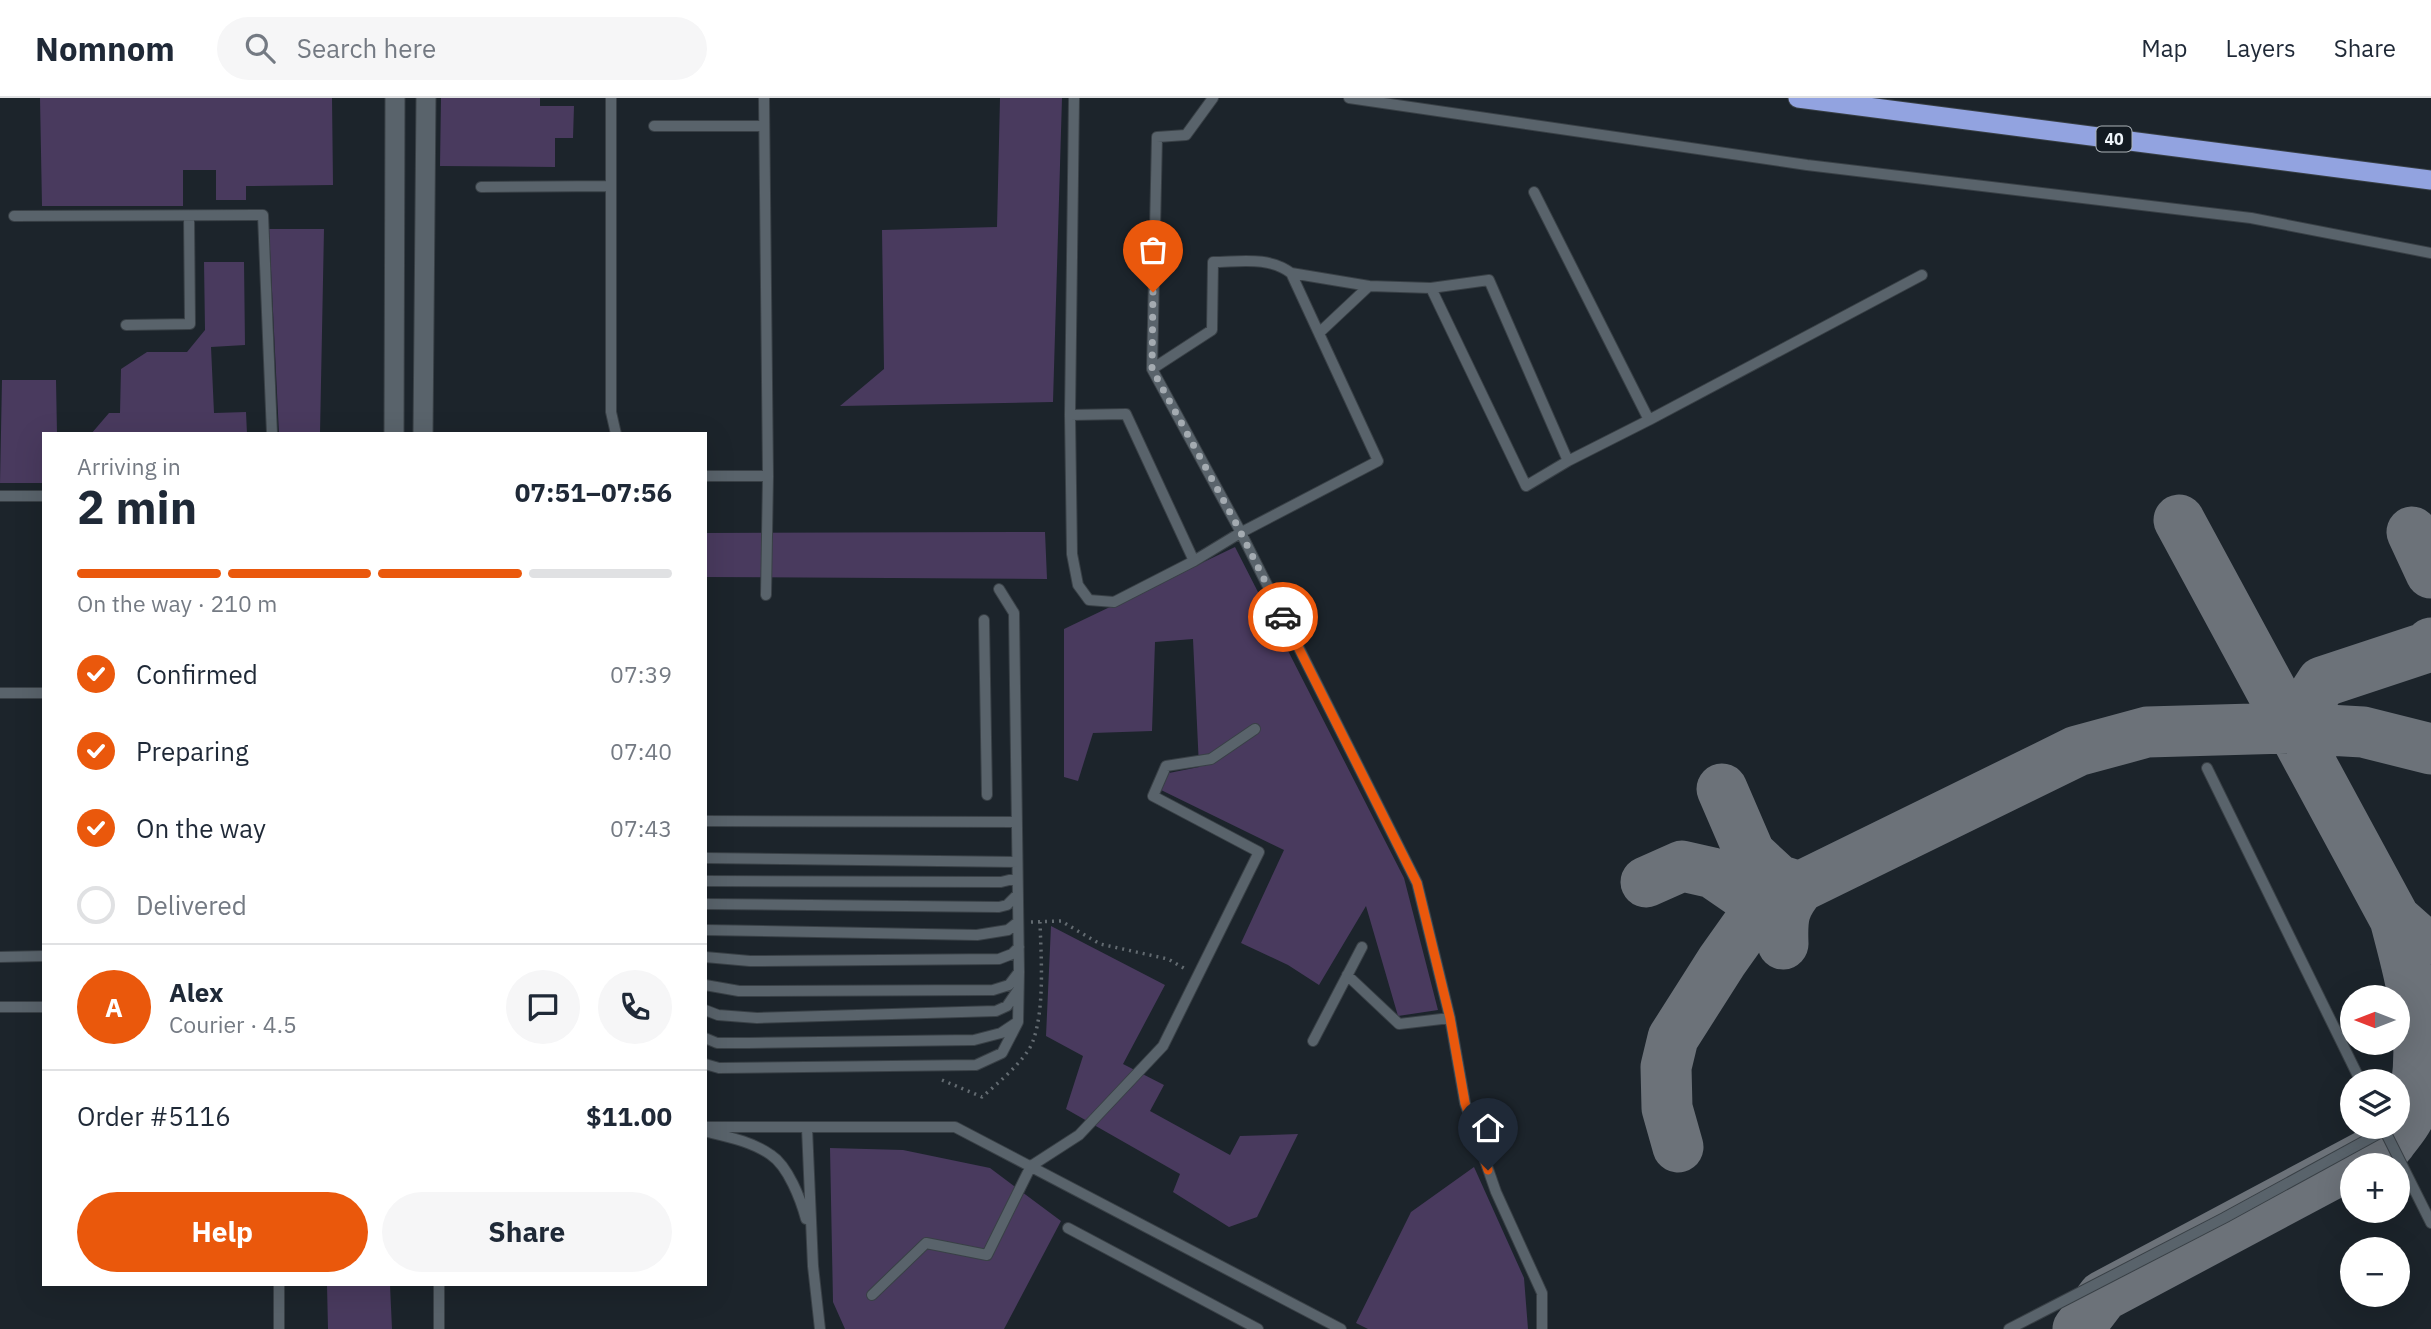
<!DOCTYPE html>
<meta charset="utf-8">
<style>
:root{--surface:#fff;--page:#f6f6f7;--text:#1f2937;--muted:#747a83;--line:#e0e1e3;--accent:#ea580c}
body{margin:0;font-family:"IBM Plex Sans",sans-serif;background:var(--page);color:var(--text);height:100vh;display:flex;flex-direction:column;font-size:26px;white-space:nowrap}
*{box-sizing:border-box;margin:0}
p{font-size:23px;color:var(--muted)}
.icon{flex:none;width:38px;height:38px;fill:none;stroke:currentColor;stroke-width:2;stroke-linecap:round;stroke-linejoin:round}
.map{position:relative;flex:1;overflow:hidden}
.panel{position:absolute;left:42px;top:334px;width:665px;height:854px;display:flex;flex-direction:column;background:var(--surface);border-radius:0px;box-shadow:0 7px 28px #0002}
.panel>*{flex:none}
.needle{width:46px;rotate:270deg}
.tools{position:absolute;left:2340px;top:887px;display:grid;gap:14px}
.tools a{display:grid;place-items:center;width:70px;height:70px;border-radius:50%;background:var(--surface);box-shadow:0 7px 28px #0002;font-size:35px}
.pin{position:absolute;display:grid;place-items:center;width:60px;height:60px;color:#fff;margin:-72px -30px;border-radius:50% 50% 50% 0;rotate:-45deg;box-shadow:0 0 7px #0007}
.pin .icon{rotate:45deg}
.courier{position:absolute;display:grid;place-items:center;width:70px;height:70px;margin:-35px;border:5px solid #ea580c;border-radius:50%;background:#fff;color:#222;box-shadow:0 2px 9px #0007}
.headline em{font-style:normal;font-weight:700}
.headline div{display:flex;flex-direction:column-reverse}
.headline{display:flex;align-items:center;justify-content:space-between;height:119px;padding:0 35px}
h1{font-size:46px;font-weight:700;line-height:52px}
.bar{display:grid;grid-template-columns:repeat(4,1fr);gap:10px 7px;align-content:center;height:84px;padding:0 35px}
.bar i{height:9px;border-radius:5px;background:var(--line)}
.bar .current{background:var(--accent)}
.bar p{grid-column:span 4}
.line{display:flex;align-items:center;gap:18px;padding:0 35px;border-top:2px solid var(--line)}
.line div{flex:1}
.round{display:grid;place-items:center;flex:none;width:74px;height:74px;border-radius:37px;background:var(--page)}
ol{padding:0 35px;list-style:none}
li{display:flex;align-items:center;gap:21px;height:77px}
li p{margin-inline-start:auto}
li .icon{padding:7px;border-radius:50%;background:var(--accent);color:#fff;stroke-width:4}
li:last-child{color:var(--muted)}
li i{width:38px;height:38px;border:4px solid var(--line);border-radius:50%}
.primary-button{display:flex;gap:14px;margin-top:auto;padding:14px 35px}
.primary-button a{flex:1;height:80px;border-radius:42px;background:var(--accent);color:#fff;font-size:28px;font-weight:700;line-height:80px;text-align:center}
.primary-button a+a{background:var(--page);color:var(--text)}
header{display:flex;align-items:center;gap:42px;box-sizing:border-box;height:98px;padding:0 35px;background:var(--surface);border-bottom:2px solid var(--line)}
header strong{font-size:33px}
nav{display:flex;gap:38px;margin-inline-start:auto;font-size:24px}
.search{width:490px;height:63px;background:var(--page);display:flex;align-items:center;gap:18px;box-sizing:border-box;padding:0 24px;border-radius:38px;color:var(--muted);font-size:26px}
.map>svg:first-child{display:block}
.green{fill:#493a5e}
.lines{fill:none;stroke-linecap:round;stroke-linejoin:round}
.taxiway{stroke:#6c7279;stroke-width:51}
.service-casing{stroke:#394046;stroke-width:12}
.minor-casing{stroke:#394046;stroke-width:21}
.trunk-casing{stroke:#394046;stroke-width:21}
.path{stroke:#636b71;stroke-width:3.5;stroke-dasharray:2 5;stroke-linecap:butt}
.service{stroke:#59636b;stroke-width:10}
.minor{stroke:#59636b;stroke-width:19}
.trunk{stroke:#92a3e0;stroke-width:19}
.done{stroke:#a4abb1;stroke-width:7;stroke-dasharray:0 12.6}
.route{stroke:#ea580c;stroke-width:9}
.labels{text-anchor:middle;stroke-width:6;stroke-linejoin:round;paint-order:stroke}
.shield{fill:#121a21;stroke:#acb3b8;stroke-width:2}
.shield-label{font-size:16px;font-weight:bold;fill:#eef4f9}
</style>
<header>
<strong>Nomnom</strong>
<div class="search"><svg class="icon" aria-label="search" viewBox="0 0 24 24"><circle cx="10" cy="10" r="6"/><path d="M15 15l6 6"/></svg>Search here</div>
<nav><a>Map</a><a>Layers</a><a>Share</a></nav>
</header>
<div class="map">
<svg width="2431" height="1231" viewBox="0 0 2431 1231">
<rect width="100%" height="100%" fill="#1c242b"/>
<path class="green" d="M40,0h292l1,87 -87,1v14h-30v-30h-33v36h-141z
M441,0h99v8h34l-1,32h-18v29l-115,-1z
M1000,0h62l-9,304 -213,4 44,-37 -2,-139 115,-3z
M269,131h55l-4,205h-41z
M204,164h40l1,83 -34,2 3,66 32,-1 1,22h-156l18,-21h11l1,-44 26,-17h40l18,-22z
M2,282h54l1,54h-13v49h-44z
M1045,434l2,47 -342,-2v-44z
M1235,449l169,331 34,132 -40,6 -32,-110 -47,79 -31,-20 -47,-22 43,-93 -123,-60 8,-17 30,-6 -6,-128 -38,3 -3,89 -59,2 -15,48 -14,-4v-148z
M1051,828l114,59 -42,79 41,21 -14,26 80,44 10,-19 58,-2 -41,83 -28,10 -56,-35 7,-18 -114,-65 17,-53 -37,-20z
M830,1050l73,2 87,18 71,53 -57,108h-159l-12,-27z
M1474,1069l50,111 4,51h-160l-12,-6 55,-111z
M327,1187h63l2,44h-64z"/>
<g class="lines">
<path class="taxiway" d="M2179,422l216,399 25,22
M2412,434l19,41
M2292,630l30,-46 106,-35 3,-4
M1722,691l28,65 28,26 22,7
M1646,784l36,-16 31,7 48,33
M1783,846c-1,-26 0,-37 17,-57
M1678,1049l-11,-39 -1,-41 7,-29 49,-77 39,-55 316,-155 70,-19 145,-4 71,4 68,17
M2078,1231l25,-33 287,-153c6,-9 15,-18 19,-27 22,-65 3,-132 -14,-197"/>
<g class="service-casing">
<path id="service" d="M611,0v314l5,22
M1074,0l-4,317 2,139 6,31 11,15 25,2 80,-41
M1213,0l-27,37 -29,2 -5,232 86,158 179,356 33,135 15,85 31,89 46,101v36
M1349,0l458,67 444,53 180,35
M654,28h110
M481,89l130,-1
M1534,94l115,228 273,-145
M14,118l249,-1 9,219
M1291,175l78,13 -50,47
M1369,188l62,2
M126,227l64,-1 -1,-108
M1070,317l56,-1 68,147 46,-28 138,-72 -87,-188c-22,-17 -52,-11 -78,-11l-1,68 -60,39
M1568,363l-79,-181 -58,8 95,198 42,-25 81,-41
M705,378h63l-4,-378
M0,398h44
M766,497l2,-119
M984,522l3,175
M0,595h44
M2207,670l154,314
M705,723l312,1
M705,760l312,4
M705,783l296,1 16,-4
M705,806l294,3 8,-2 11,-11
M705,832l272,5 31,-5 10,-8
M0,859l44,-1
M705,859l45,4 249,-2 13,-5 7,-7
M1347,877l52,49 51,-6
M705,887l34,6 254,-1 16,-5 10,-13
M0,909h44
M705,912l13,5 39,3 239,-7 11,-5 11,-16
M705,940l12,5h31l226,-3 27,-7 15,-10
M1313,943l49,-94
M705,966l14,4 257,-3 26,-12 16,-31 1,-50 -5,-359 -15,-24
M705,1029h250l386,202
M2383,1029l48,96
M807,1030l6,138 7,63
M708,1034c21,5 45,10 63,23 17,11 30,45 35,64
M1068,1130l190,101
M439,1186v45
M872,1197l54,-52 61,12 44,-89 48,-31 84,-89 96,-194 -106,-56 13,-30 45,-7 44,-30
M279,1231v-45
M2009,1231l215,-111 161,-88"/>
</g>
<g class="minor-casing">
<path id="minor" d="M394,336l1,-336
M423,336l3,-336"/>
</g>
<g class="trunk-casing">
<path id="trunk" d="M1798,0l633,82"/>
</g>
<path class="path" d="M1031,824l30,-1 39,23 68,15 19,11
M942,982l40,17c16,-14 44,-37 51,-56 12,-33 8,-85 7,-119"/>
<use href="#service" class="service"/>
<use href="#minor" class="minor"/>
<use href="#trunk" class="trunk"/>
</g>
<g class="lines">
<path class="done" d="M1153,194l-1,77 86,158 45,90"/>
<path class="route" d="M1283,519l134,266 33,135 15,85 23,67"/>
</g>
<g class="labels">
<rect class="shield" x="2096.5" y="28.5" width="35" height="25" rx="5"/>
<g class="shield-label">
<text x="2114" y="47">40</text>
</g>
</g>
</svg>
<div class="tools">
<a><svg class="needle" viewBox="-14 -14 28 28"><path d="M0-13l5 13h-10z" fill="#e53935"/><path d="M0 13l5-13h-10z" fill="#747a83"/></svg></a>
<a><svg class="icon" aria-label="layers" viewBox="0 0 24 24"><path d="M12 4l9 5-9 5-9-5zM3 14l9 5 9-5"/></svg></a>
<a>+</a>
<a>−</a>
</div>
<div class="pin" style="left:1153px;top:194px;background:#ea580c"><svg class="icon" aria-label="bag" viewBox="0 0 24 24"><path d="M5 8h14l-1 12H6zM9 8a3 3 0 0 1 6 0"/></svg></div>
<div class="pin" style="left:1488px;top:1072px;background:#1f2937"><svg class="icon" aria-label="home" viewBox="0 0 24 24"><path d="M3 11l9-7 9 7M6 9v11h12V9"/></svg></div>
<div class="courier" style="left:1283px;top:519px"><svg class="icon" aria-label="car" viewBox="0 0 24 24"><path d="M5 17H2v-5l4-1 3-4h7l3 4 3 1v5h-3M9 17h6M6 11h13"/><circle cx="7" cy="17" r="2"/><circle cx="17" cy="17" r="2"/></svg></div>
<section class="panel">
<div class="headline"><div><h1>2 min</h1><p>Arriving in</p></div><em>07:51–07:56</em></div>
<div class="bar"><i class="current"></i><i class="current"></i><i class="current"></i><i></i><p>On the way · 210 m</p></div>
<ol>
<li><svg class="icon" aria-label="check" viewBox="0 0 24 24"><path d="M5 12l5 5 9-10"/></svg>Confirmed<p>07:39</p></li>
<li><svg class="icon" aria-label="check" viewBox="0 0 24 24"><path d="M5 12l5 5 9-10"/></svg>Preparing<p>07:40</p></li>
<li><svg class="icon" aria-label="check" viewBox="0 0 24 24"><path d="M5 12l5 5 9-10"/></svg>On the way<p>07:43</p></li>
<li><i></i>Delivered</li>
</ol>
<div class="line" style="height:126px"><b class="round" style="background:var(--accent);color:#fff">A</b><div><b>Alex</b><p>Courier · 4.5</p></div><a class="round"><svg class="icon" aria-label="chat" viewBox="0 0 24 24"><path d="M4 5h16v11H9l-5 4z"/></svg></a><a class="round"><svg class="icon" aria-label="phone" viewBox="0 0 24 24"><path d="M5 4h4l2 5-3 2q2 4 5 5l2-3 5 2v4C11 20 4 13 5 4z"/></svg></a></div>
<div class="line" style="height:91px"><div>Order #5116</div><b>$11.00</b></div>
<div class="primary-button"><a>Help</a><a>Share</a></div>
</section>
</div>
